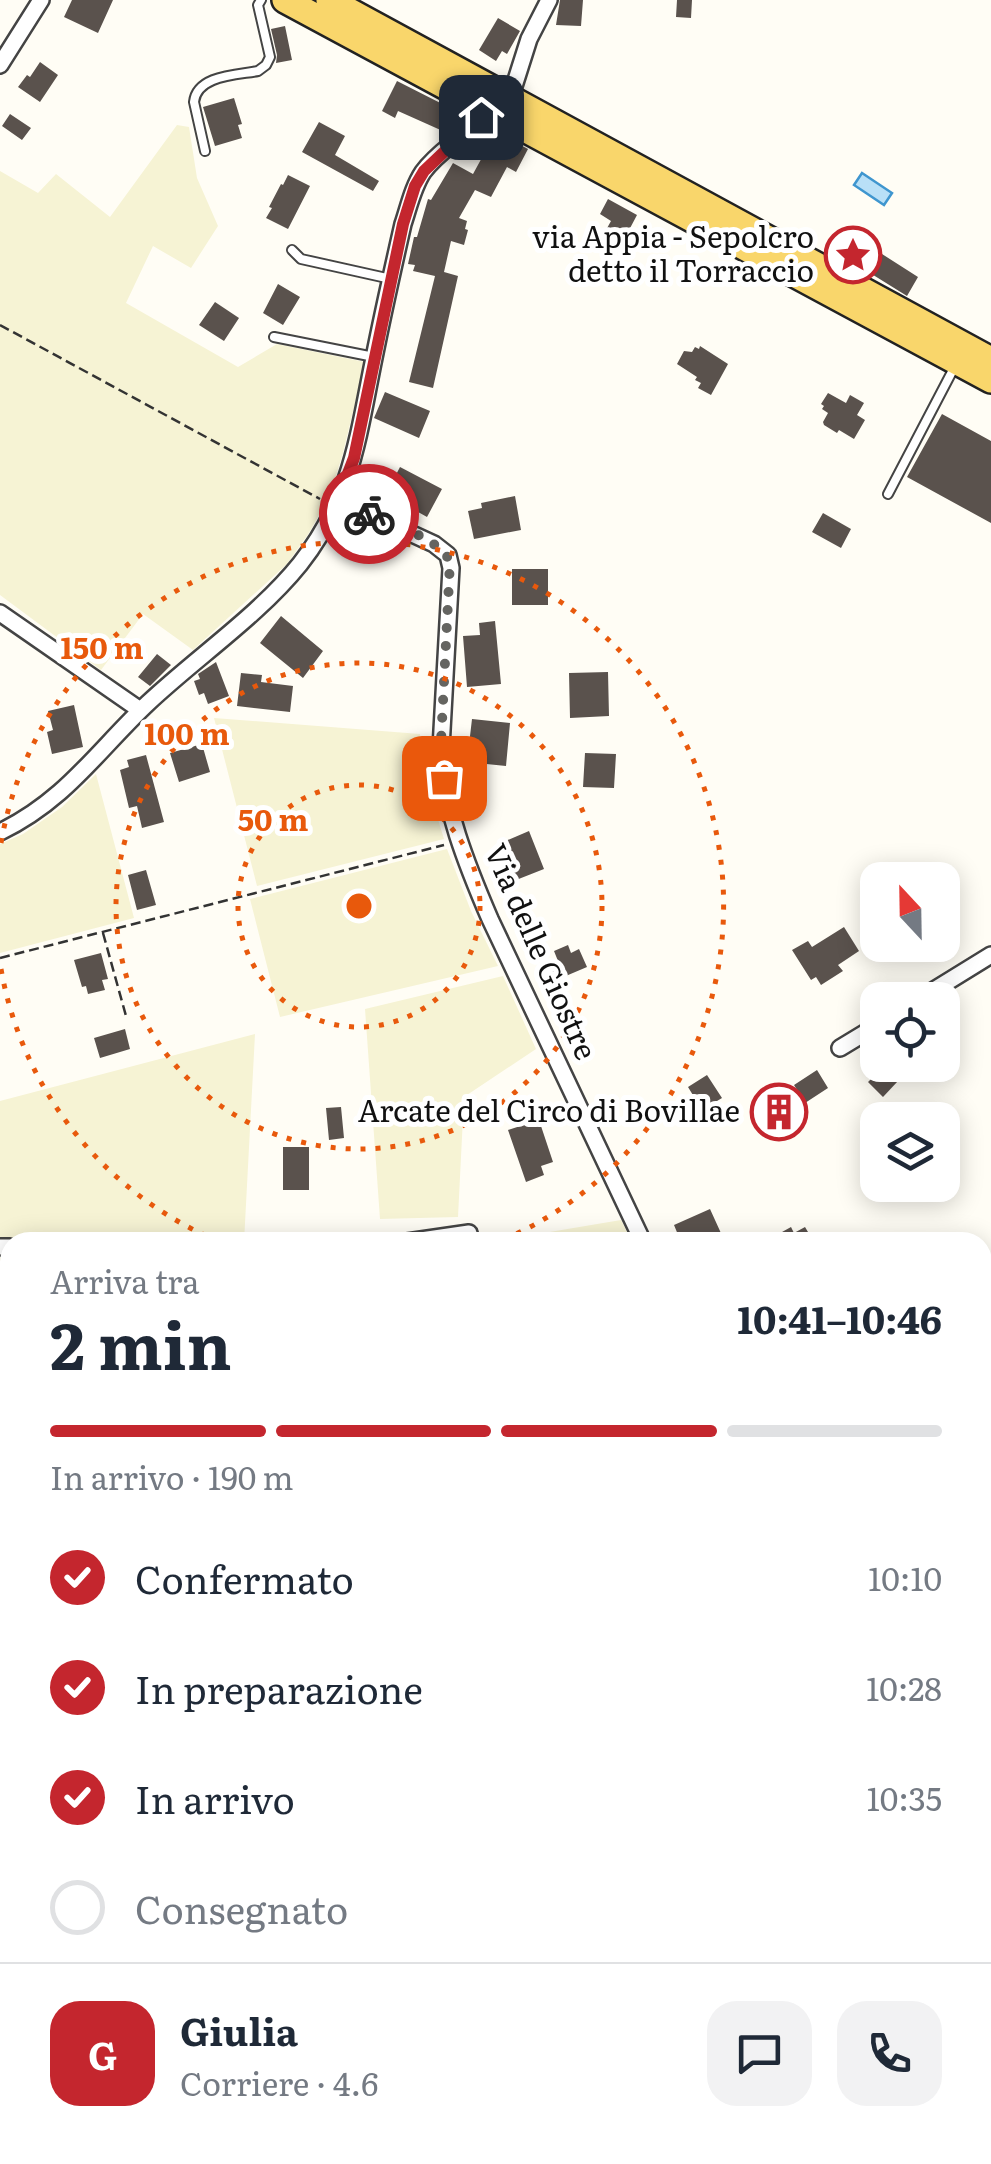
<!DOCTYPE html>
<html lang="it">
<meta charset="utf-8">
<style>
:root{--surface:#fff;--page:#f2f2f3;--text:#1f2937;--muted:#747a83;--line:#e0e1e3;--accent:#c4262e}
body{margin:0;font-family:Literata,serif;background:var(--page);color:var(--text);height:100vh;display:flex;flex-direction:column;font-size:38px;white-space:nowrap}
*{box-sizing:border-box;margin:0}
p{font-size:32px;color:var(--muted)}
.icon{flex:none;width:55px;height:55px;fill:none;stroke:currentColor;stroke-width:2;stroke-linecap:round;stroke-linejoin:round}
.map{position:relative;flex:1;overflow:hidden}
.details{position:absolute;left:0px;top:1232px;width:992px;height:932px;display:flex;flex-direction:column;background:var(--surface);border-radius:30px 30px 0 0;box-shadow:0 5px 25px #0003}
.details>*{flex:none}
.needle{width:65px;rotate:338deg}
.buttons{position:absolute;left:860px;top:862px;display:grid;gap:20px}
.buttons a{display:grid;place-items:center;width:100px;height:100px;border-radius:20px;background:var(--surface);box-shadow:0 5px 25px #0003;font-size:50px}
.pin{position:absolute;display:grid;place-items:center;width:85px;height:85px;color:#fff;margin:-42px;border-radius:20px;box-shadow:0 5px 15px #0006}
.courier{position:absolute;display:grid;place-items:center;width:100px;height:100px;margin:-50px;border:8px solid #c4262e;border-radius:50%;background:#fff;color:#222;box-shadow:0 2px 12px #0007}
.overview em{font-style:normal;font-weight:700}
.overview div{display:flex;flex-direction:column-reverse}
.overview{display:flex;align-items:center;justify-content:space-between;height:170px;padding:0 50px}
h1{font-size:65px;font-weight:700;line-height:75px}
.bar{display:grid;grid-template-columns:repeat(4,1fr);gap:15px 10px;align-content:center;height:120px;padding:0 50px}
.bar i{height:12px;border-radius:8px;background:var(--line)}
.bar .active{background:var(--accent)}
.bar p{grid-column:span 4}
.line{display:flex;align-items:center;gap:25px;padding:0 50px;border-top:2px solid var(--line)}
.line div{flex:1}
.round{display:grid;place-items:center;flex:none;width:105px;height:105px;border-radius:30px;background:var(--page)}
ol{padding:0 50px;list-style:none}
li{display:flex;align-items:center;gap:30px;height:110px}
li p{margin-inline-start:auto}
li .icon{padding:10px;border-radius:50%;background:var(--accent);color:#fff;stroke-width:4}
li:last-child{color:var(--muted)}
li i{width:55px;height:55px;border:5px solid var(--line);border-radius:50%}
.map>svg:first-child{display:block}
.farmland{fill:#f6f3d4}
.water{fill:#b9e0f7;stroke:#3f96cf;stroke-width:2.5}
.building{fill:#5a524d}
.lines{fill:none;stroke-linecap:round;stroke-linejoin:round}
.service-casing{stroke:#444;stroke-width:12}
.minor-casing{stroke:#444;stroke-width:20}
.primary-casing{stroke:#222;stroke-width:30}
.path{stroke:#333;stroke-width:2.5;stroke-dasharray:10 5;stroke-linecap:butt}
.service{stroke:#fff;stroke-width:8}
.minor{stroke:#fff;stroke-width:15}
.primary{stroke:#f9d66b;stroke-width:25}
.done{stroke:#646461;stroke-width:10;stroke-dasharray:0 18}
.route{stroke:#c4262e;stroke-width:12}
.ring{fill:none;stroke:#e8590c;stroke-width:5;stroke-dasharray:5 10}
.labels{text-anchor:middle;stroke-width:10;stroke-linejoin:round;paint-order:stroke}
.poi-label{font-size:30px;fill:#111;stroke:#fff;text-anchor:end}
.street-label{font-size:30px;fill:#111;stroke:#fff}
.centre{fill:#e8590c;stroke:#fff;stroke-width:5}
.ring-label{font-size:30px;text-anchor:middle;font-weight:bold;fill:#e8590c;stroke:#fff;stroke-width:10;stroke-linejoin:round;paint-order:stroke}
</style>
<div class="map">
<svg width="991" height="2164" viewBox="0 0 991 2164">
<rect width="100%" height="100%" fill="#fffdf5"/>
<path class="farmland" d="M177,125l12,2 8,51 21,48 -27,42 -38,-22 -27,57 112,64 39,-23 88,18 -22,91 -13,42 -21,38 -22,31 -94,86 -50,-36 -42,56 -101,-75v-424l38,22 18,-19 54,43z
M214,718l206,16 8,53 16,52 -187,47z
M96,774l38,144 -134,35v-109l23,-10 39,-27z
M447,849l24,62 27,55 -218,51 -30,-118z
M503,976l33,73 -72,48 -6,120 -78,2 -15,-210z
M255,1034l-11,208h-234v193h-10v-334z
M621,1220l11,22h-142z
M0,1457h10v243l-10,4z
M991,1504v191l-2,1 -7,-4v-185z
M0,1969l10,8v169l-10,10z
M991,1993v171h-350l-2,-9h343l1,-159z"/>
<path class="water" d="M862,173l30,20 -8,12 -30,-20z"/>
<path class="building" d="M72,0h41l-15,33 -34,-16z
M560,0h23l-2,26 -25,-1z
M677,0h15l-1,18 -15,-1z
M498,18l22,13 -13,23 -5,-3 -6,10 -17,-11z
M285,26l7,34 -16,3 1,-8 -6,-26z
M40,62l18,13 -18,27 -22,-15 9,-12 3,2z
M397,81l67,34 -5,8 -14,9 -47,-21 -3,7 -13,-7z
M234,98l8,26 -4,1 4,13 -27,8 -12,-39z
M10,114l21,14 -9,12 -20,-14z
M319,122l26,14 -10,19 44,26 -6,10 -71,-39z
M496,132l32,17 -12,23 -9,-5 -16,30 -16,-7 -16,28 8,3 -2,8 3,1 -4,15 -13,-4 -7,31 14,4 -25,112 -24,-6 26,-106 -22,-5 2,-6 -7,-1 6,-27h3l11,-38 3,1 22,-37 20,11z
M288,175l22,11 -22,43 -22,-11 6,-10 -3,-1 12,-23 2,1z
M608,199l29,16 -18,34 -18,-10 10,-18 -11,-7z
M882,254l36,23 -11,19 -37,-23z
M278,284l22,13 -17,28 -20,-12z
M215,302l24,16 -15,23 -25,-16z
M700,346l28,18 -17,31 -13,-7 3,-5 -6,-3 2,-3 -20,-13 7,-13 8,1 3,-5 4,2z
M385,392l45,19 -11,27 -45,-20z
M828,393l18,10 4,-8 14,8 -7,12 8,5 -11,19 -15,-9 -2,3 -13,-8 -1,-3 5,-9 -6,-4 2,-3 -3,-2z
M942,414l49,27v82l-84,-46z
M400,467l42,22 -15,28 -41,-23z
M515,496l6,34 -47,9 -6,-28 14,-3 -1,-5z
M823,513l28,16 -10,19 -29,-16z
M512,569h36v36h-36z
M281,616l42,35 -20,27 -43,-35z
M495,621l6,63 -34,3 -4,-51 17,-1 -1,-12z
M157,654l14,11 -21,21 -12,-9z
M216,662l13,34 -21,8 -4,-11 -5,2 -5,-14 6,-2 -2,-5z
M608,672l1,44 -39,2 -1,-45z
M241,673l21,2 -1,7 32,4 -3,26 -53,-6z
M74,705l9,42 -31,7 -5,-22 6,-2 -5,-19z
M472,719l38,4 -4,43 -39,-4z
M202,744l8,28 -31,10 -9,-29z
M585,753l31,1 -2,34 -31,-1z
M146,755l18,67 -22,6 -5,-22 -8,2 -9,-38 9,-3 -2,-7z
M529,831l15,38 -33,13 -15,-37z
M146,870l10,35 -19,5 -9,-35z
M844,927l15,24 -21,14 5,6 -22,14 -5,-8 -5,3 -19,-30 16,-9 4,6z
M568,945l3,8 8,-4 8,18 -33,14 -6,-15 10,-5 -4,-10z
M101,953l7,26 -6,1 3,10 -17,4 -2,-8 -4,1 -8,-27z
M125,1029l5,20 -30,9 -6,-20z
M864,1065h49l-30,32 -15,-15 7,-7z
M817,1070l11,18 -23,15 -11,-18z
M707,1075l15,23 -20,12 -14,-23z
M341,1107l3,31 -15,2 -3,-32z
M539,1120l14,42 -12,4 3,9 -18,7 -18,-52z
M283,1147h26v43h-26z
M710,1209l15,33h-44l-7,-17z
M791,1227l3,6 11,-6 9,15h-50z"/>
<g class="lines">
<g class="service-casing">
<path id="service" d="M205,151l-11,-49c3,-27 43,-27 64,-31l8,-6 4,-8 -12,-52 3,-5
M292,250l9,9 90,20
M274,337l100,20
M888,494l67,-128"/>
</g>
<g class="minor-casing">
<path id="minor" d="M0,65l41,-65
M510,99l19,-60 20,-39
M338,500l96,44 14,11 3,13 -10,180c1,56 27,120 49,171l153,323
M0,613l140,97
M0,832c66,-32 97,-81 148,-129 49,-46 111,-88 152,-139 52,-66 58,-128 74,-206 9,-45 19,-90 29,-134 6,-18 10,-37 20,-52 18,-25 47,-36 62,-63
M918,1000l73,-45
M840,1048l38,-23
M407,1242l62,-9
M0,1247h10
M982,1392l9,14
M982,1471l9,-4
M982,1738l9,6"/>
</g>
<g class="primary-casing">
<path id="primary" d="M285,0l706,380
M329,0l662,360
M0,1933l10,9
M367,2155l15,9"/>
</g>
<path class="path" d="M0,325l320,174
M103,933l23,83
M0,958l444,-113
M982,1886l9,17"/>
<use href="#service" class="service"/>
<use href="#minor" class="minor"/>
<use href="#primary" class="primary"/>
</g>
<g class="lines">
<path class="done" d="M369,514c22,10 72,25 81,48l-9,180 3,36"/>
<path class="route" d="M369,514l-31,-14 16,-42 49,-234 12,-38 9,-15 57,-54"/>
</g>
<g class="ring">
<circle cx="359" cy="906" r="121"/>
<circle cx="359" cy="906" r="243"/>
<path d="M220 1242A364 364 0 0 1 1 969M1 843A364 364 0 1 1 498 1242"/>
</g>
<defs>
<g id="sight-ring" transform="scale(2.875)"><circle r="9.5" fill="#fff" stroke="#c4262e" stroke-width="1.5"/><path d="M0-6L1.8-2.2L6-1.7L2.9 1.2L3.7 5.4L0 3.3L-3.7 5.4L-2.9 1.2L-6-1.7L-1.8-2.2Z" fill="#c4262e"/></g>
<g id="building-ring" transform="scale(2.875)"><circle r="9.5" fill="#fff" stroke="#c4262e" stroke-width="1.5"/><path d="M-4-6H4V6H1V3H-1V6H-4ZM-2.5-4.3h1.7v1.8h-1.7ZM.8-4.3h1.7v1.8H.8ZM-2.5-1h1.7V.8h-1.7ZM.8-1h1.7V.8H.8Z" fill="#c4262e"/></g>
</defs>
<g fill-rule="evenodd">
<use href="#sight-ring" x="853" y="255"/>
<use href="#building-ring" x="779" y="1112"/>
</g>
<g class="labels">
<g class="poi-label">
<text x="814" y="248">via Appia - Sepolcro<tspan x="814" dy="34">detto il Torraccio</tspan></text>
<text x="740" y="1122">Arcate del Circo di Bovillae</text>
</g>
<g class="street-label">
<text transform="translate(540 952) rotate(66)" y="10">Via delle Giostre</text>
</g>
</g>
<circle cx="359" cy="906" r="15" class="centre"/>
<g class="ring-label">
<text x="102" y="659">150 m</text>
<text x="187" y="745">100 m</text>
<text x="273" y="831">50 m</text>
</g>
</svg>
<div class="buttons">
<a><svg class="needle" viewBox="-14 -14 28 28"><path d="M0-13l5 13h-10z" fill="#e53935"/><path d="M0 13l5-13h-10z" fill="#747a83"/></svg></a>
<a><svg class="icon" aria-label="locate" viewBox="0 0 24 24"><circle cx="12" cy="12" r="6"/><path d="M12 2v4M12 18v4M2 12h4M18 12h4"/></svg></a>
<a><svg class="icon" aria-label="layers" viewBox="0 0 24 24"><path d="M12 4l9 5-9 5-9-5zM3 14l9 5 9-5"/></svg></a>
</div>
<div class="pin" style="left:444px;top:778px;background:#ea580c"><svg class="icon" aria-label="bag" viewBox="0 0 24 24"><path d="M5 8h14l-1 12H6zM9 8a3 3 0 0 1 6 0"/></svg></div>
<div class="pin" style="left:481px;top:117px;background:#1f2937"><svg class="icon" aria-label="home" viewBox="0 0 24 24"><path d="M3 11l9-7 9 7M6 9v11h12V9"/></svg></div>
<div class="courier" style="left:369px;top:514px"><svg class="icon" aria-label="bike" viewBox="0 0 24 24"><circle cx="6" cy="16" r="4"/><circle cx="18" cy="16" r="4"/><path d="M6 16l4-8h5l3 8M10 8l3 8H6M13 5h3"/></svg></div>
<section class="details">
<div class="overview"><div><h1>2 min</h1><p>Arriva tra</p></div><em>10:41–10:46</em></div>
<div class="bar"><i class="active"></i><i class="active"></i><i class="active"></i><i></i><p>In arrivo · 190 m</p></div>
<ol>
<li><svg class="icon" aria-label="check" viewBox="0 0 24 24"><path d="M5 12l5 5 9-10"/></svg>Confermato<p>10:10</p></li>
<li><svg class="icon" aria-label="check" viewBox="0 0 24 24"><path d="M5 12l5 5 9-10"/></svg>In preparazione<p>10:28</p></li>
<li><svg class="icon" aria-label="check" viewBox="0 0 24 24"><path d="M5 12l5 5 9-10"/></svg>In arrivo<p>10:35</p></li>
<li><i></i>Consegnato</li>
</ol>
<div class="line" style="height:180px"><b class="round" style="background:var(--accent);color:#fff">G</b><div><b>Giulia</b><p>Corriere · 4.6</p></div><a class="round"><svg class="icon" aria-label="chat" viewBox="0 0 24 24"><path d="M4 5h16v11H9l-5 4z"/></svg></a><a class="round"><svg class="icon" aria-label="phone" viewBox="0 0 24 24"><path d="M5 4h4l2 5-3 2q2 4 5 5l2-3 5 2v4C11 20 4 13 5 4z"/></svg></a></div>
</section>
</div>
